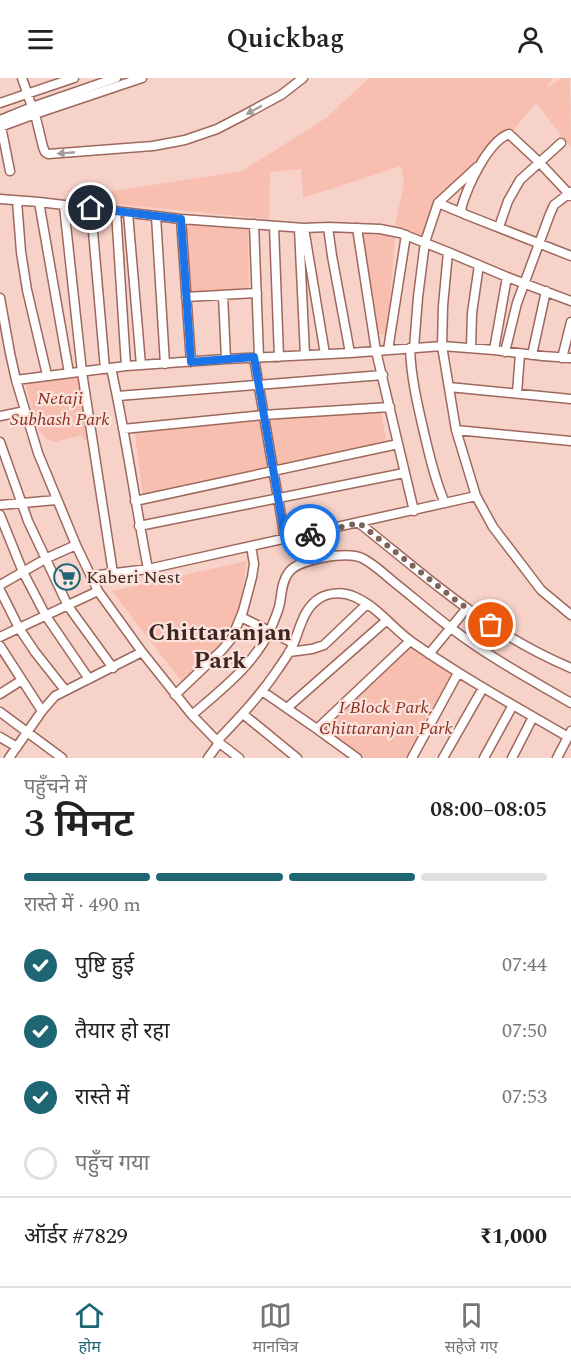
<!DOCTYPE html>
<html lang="hi">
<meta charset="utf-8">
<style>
:root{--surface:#fff;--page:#f2f2f2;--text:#222;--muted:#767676;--line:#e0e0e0;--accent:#1f6675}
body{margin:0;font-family:Spectral,"Noto Sans Devanagari",serif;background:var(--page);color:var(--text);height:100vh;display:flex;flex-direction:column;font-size:22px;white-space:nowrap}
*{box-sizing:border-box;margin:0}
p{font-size:20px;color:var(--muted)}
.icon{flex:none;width:33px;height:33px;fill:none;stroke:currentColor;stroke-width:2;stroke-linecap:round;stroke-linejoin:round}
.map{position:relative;height:680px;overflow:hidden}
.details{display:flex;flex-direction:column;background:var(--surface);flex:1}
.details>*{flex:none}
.pin{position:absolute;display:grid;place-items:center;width:51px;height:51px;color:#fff;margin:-26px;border:3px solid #fff;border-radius:50%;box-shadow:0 2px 6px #0007}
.courier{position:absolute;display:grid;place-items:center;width:60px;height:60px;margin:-30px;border:4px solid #1a73e8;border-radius:50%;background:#fff;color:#222;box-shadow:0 2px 8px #0007}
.headline em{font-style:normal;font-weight:600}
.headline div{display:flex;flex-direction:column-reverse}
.headline{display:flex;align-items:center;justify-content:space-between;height:102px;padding:0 24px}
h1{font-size:39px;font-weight:600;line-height:45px}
.bar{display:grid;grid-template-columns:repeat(4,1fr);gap:9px 6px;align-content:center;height:72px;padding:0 24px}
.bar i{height:8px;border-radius:4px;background:var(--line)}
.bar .on{background:var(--accent)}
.bar p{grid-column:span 4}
.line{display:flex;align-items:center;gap:15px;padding:0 24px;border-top:2px solid var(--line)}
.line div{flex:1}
ol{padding:0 24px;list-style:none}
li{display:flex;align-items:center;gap:18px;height:66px}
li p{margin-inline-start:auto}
li .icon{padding:6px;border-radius:50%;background:var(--accent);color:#fff;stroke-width:4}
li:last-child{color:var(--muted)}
li i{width:33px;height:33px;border:3px solid var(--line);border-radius:50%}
header{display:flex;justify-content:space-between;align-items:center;height:78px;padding:0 24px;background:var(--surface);font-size:27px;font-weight:600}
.dock{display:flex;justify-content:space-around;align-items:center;height:84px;border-top:2px solid var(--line);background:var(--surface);font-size:16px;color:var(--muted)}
.dock a{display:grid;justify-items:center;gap:3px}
.dock .on{color:var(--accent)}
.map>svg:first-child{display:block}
.green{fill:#f8beb0}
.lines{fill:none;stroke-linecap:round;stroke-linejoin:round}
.minor-casing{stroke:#9e685c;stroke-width:11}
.minor{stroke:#fff;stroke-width:8}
.oneway{fill:#a89d9b}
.done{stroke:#7e625c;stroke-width:6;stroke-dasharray:0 10.8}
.route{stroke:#1a73e8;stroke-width:8}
.labels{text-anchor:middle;stroke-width:4.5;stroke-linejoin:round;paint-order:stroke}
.park-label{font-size:18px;font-style:italic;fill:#8b301c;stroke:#fce3dd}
.poi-label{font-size:18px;fill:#3d2621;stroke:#fce3dd;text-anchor:start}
.district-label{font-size:24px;font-weight:bold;fill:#3d2621;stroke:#fce3dd}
</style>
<header><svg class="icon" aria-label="menu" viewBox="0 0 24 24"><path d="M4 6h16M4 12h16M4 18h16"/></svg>Quickbag<svg class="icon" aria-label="person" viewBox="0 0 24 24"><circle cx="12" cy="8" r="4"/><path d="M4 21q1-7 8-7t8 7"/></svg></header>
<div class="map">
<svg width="571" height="680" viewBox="0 0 571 680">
<rect width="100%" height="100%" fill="#f7d2c9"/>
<path class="green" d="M369,0h184l-7,11 15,-11h9l1,70 -35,-45 -47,56 -44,34 -22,45 -28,-13 9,-42 -3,-17 -98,32 -2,-29 -31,3 -1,47 -206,-20 179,-28 84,-53z
M185,146l63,4 1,60 -59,4z
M361,155l34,4 -8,98 -9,-1z
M82,296l11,64 -9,2 -2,-5 -28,7 -9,-4 -12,-17 -2,-18 -6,-21z
M381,332l5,31 -243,56 -9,-71z
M247,483c-3,17 -5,39 -11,55 -11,27 -32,47 -54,66l-70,-91z
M410,563l43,33 -43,84h-49l-44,-29z"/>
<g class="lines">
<g class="minor-casing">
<path id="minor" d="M22,0l10,29
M0,25l74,-25
M35,36l8,33 2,5 3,2 105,-8 32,-6 32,-11 27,-14 37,-20 22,-17
M0,42l32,-13 84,-29
M1,48l9,45
M0,49l35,-13 107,-36
M571,118l-32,-34 -30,-28c-22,8 -42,54 -48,75l3,5 107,42
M0,121l39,3 142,17 123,9 24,-1 52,2 20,4 48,19 59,25 64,24
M17,123l4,51 6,38 20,85
M39,124l30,171
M438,125l24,10
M64,128l18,166 31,201
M91,130l14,161
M116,133l10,155
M128,135l13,152
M156,138l9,148
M181,141l10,143
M254,146l5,133
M274,148l5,131
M328,149l4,29 18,97
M499,149l9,-26 12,-21 41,-37
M299,150l6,127
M304,150l21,126
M357,150l19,123 38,160
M448,174l-5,54 -1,40 14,84 20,66 17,31 48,63 30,25
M223,217l3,64
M186,219l71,-4
M0,220l10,55 6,27 22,73 38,92 22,46 44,61 50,63 25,26 22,17
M410,270c1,32 9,63 16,93 5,21 10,42 19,62
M414,270l4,-51 7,-55 13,-39 39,-36
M471,270l1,-35 7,-48
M388,272l18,-115
M494,272l13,-73
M505,274l12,-49 33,-89 4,-9 17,-13
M532,277l14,-64
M254,280l31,181
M562,280l9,-36
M111,290c15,67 24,134 37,201
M16,302l110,-14 100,-7 124,-6 92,-7 52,4 49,6 28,2
M449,309l122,12
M517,315l3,-39
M118,318l265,-21
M0,338l25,-5
M123,351l140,-14 127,-8
M456,352l115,11
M0,364l28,79 40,85 45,62
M135,423l263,-57
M0,427l56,-5
M0,437l23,57 23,44 43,63
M359,445c43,34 85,71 131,101 25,17 53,32 81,44
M139,448l265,-53
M91,498l57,-7 328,-73
M0,507l47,-27 29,-13
M0,512l19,38 16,24 30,38
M241,539l52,26
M0,559l98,-46
M0,568l42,65
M289,574l23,-3 12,-4 43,-41
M429,576l38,-46
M262,613l55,38 40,29
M0,616l22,-14
M175,617l47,-45 10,-12 11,-27 9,-34 2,-13 -3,-18
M287,630l100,-88
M0,634l62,46
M243,636l54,44
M192,637c29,-25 63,-51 79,-87 3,-7 6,-14 8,-21 3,-12 2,-25 10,-35 10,-13 57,-21 73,-14 12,6 22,16 33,25 19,15 37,31 56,45 38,29 79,51 120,75
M317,651l93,-88
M0,659l17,10
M217,663c21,-22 42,-44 59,-69 6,-9 13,-18 17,-27 7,-16 10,-37 27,-47 10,-6 24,-6 35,-1 23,10 37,31 57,45 50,35 103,64 156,95
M9,680l33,-47 13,-15 87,-44
M208,680l11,-15
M412,680l46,-85
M443,680l40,-70
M484,680l29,-53
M512,680l21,-41
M557,680l14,-27"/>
</g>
<use href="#minor" class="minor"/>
</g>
<defs><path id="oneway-solid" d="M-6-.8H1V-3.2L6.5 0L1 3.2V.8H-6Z" transform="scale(1.5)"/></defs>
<g class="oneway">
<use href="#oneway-solid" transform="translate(254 32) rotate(151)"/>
<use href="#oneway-solid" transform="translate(66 75) rotate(175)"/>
</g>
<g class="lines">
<path class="done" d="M310,456l49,-11 99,79 33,23"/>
<path class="route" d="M91,130l90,11 10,143 63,-5 31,182 25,-5"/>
</g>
<defs>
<g id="supermarket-ring" transform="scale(1.35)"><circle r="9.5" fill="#fce3dd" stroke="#1f6675" stroke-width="1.5"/><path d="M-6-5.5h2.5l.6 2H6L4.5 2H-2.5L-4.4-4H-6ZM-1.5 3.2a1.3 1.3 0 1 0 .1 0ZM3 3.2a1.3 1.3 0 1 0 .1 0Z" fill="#1f6675"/></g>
</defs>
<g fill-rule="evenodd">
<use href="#supermarket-ring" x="67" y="499"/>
</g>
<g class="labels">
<g class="park-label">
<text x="60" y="326">Netaji<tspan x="60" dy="21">Subhash Park</tspan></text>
<text x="386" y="635">I Block Park,<tspan x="386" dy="21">Chittaranjan Park</tspan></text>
</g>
<g class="poi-label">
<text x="86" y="505">Kaberi Nest</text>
</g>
<g class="district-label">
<text x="220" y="562">Chittaranjan<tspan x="220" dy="28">Park</tspan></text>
</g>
</g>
</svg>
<div class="pin" style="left:491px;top:547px;background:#ea580c"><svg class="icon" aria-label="bag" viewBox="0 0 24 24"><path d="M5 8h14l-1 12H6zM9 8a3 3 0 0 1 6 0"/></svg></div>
<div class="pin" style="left:91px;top:130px;background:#1f2937"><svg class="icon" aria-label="home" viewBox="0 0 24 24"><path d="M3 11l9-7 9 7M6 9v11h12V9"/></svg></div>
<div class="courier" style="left:310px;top:456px"><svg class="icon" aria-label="bike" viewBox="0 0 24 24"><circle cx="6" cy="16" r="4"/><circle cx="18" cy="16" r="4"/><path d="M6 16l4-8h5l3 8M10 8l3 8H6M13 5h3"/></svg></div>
</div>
<section class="details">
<div class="headline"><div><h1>3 मिनट</h1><p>पहुँचने में</p></div><em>08:00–08:05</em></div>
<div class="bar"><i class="on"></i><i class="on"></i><i class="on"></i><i></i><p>रास्ते में · 490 m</p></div>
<ol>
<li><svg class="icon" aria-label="check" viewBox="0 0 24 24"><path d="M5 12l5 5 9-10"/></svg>पुष्टि हुई<p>07:44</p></li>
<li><svg class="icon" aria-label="check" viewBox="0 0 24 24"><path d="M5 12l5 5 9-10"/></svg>तैयार हो रहा<p>07:50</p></li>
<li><svg class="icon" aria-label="check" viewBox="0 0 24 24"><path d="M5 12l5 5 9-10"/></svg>रास्ते में<p>07:53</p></li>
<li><i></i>पहुँच गया</li>
</ol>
<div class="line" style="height:78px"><div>ऑर्डर #7829</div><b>₹1,000</b></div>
</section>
<nav class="dock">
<a class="on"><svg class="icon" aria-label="home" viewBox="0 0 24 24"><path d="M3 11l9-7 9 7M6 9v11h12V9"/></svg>होम</a>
<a><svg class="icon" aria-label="map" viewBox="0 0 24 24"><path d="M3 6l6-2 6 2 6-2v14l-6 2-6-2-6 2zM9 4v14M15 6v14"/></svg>मानचित्र</a>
<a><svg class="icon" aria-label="saved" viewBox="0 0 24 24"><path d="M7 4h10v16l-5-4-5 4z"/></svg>सहेजे गए</a>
</nav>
